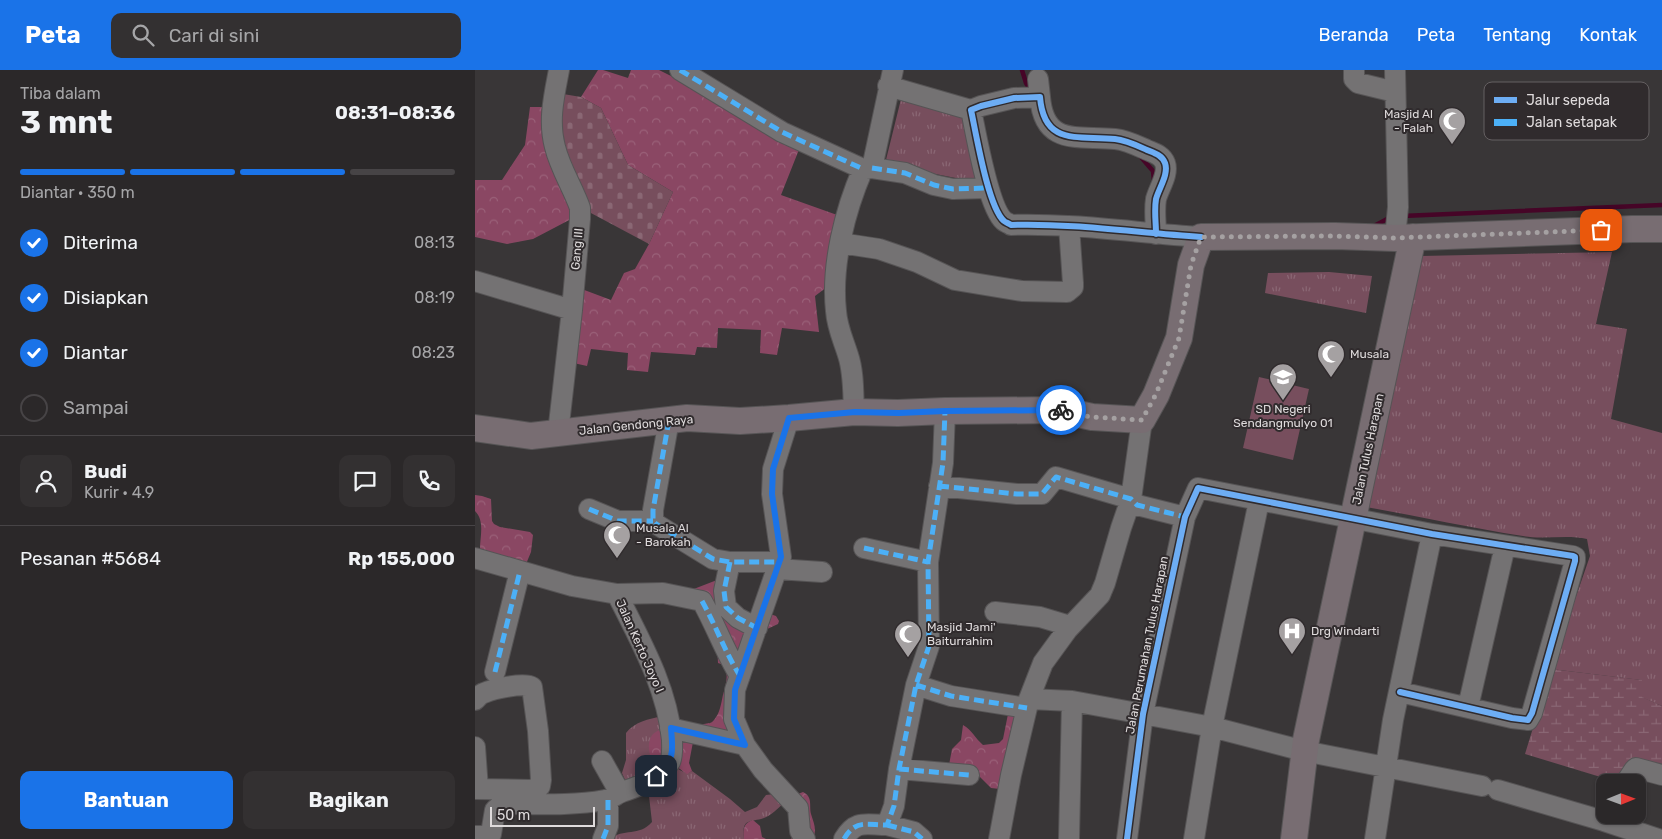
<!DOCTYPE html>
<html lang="id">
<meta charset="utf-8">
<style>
:root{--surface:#2b2829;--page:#333031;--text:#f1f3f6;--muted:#a6a6a8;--line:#474446;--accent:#1a73e8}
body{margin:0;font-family:Rubik,sans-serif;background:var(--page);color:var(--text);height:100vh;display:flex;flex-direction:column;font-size:19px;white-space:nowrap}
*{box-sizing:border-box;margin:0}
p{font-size:16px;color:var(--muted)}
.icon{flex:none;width:28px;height:28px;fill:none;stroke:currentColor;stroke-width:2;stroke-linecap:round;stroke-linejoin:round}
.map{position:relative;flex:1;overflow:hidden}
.side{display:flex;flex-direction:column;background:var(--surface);width:475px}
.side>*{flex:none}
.needle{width:32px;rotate:89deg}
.tools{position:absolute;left:1121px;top:704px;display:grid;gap:10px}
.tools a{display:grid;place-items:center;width:50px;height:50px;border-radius:10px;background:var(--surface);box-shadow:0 1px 4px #0004,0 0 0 1px var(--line);font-size:25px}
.scale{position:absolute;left:15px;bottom:12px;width:105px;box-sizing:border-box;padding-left:5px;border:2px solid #dfdbdc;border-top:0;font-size:14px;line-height:18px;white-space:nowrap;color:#dfdbdc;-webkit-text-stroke:4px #302b2d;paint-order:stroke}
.pin{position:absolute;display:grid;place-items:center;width:42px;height:42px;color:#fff;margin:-21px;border-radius:10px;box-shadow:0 2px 8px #0006}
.courier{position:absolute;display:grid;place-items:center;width:50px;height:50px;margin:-25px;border:4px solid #1a73e8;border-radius:50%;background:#fff;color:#222;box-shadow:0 1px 6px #0007}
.head em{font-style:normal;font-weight:700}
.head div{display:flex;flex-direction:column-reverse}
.head{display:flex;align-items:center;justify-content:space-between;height:85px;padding:0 20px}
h1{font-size:32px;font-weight:700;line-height:38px}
.bar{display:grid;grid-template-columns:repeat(4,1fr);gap:8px 5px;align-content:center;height:60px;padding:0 20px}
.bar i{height:6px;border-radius:4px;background:var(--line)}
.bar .selected{background:var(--accent)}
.bar p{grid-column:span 4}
.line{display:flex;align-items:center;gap:12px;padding:0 20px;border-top:1px solid var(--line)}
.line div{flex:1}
.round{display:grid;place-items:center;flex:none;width:52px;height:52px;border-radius:10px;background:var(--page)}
ol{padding:0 20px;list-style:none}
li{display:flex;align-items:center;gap:15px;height:55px}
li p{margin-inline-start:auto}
li .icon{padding:5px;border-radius:50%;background:var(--accent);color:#fff;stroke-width:4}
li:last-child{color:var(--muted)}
li i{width:28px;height:28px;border:2px solid var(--line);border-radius:50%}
.button{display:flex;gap:10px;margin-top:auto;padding:10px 20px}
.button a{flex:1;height:58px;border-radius:10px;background:var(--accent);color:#fff;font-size:20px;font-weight:700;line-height:58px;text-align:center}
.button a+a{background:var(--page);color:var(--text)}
header{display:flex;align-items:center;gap:30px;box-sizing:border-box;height:70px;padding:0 25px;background:var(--accent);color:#fff}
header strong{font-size:24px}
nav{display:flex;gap:28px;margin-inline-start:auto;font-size:18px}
.search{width:350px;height:45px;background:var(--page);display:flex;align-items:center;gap:12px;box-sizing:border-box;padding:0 18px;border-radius:10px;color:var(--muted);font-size:19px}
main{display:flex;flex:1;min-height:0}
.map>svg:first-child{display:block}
.grass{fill:url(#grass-tufts)}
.forest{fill:url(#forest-crowns)}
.wetland{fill:url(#wetland-marsh)}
.cemetery{fill:url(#cemetery-stones)}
.park{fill:#774e5d}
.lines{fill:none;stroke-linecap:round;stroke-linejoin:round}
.stream{stroke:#460527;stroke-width:4.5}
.minor-casing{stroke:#565455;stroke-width:22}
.major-casing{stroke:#565455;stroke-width:28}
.minor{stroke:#747273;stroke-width:20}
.major{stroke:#786d72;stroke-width:26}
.quiet{stroke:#4cb0f7;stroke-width:5;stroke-dasharray:10 5;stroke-linecap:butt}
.cycleway-casing{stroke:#302b2d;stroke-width:9}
.cycleway{stroke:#6dadf4;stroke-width:6}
.done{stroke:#a5a1a2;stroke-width:5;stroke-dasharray:0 9}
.route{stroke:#1a73e8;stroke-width:6}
.labels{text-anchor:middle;stroke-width:4;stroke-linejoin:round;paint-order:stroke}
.poi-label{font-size:12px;fill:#dfdbdc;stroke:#302b2d;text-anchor:start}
.street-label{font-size:12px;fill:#dfdbdc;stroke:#302b2d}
.key{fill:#302b2d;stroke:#656062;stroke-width:1}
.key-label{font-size:14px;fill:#dfdbdc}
</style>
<header>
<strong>Peta</strong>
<div class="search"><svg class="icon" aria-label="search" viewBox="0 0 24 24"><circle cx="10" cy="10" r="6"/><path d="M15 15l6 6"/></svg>Cari di sini</div>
<nav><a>Beranda</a><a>Peta</a><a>Tentang</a><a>Kontak</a></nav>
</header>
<main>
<section class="side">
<div class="head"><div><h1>3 mnt</h1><p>Tiba dalam</p></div><em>08:31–08:36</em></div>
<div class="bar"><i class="selected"></i><i class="selected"></i><i class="selected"></i><i></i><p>Diantar · 350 m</p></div>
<ol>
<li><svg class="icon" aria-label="check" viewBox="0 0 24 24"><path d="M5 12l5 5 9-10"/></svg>Diterima<p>08:13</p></li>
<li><svg class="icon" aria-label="check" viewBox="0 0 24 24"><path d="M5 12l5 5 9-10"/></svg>Disiapkan<p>08:19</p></li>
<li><svg class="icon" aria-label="check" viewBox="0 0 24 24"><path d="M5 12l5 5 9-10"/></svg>Diantar<p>08:23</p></li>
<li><i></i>Sampai</li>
</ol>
<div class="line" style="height:90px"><a class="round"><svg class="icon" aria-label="person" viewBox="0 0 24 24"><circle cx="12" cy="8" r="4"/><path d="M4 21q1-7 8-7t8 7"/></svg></a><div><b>Budi</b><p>Kurir · 4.9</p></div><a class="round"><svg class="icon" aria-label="chat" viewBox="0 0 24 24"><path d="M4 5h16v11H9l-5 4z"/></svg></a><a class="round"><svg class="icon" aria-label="phone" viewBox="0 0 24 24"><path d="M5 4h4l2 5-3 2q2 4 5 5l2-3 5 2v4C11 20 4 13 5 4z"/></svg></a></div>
<div class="line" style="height:65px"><div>Pesanan #5684</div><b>Rp 155,000</b></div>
<div class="button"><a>Bantuan</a><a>Bagikan</a></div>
</section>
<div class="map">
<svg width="1187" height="769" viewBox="0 0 1187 769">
<defs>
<pattern id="grass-tufts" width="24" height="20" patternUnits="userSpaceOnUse" patternTransform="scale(1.25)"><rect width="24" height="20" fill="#774e5d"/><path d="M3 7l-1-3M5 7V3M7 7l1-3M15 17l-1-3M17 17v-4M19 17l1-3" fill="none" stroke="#8a6774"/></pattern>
<pattern id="forest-crowns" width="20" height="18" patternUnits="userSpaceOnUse" patternTransform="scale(1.25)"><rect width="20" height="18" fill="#8a4763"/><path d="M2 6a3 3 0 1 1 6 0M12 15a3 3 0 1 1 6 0" fill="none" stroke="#9a6179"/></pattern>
<pattern id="wetland-marsh" width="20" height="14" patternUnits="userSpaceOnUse" patternTransform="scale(1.25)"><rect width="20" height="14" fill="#774e5d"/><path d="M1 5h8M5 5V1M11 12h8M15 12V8" fill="none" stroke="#8a6774"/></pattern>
<pattern id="cemetery-stones" width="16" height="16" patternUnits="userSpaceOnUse" patternTransform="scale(1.25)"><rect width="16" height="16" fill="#774e5d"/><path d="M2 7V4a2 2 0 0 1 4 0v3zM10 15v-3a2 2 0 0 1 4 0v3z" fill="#8a6774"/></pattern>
</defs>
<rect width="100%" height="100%" fill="#393637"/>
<path class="grass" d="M427,25l59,17 15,70 -91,-18z
M1137,182l-16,72 31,5 -16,90 51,14v273l-21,-9v-17l-90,-11 39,-113 -3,-17c-20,-5 -43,1 -64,-3 -53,-8 -105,-20 -157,-29l55,-251z
M854,202l43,4 -6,37 -101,-20 3,-20z
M187,646l10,50c7,2 13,10 20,5l38,28 15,13 12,-5 9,-12 9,-1 10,8c-7,6 -15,15 -24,17 -14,3 -19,1 -17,20h-135c15,-11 30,-2 43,-17l-3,-26 -23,-14 -4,-9 4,-13v-27c8,-11 23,-14 36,-17z"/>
<path class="forest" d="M123,0h5l25,8 3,-8h28l24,12 117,65 -19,48 59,21 -13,71 -12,9 4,36 -37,-4 -5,27 -17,-2 1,-23 -43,-2 -1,20 -20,-1 -2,8 -44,-3 -3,20 -21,-2 1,-17 -37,-4 -4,17 -18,-4 10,-74 32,12 13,-27 11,-4 14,-25 24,-52 -45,-27 -27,-57 -20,-11z
M55,37h17l28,110 -42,22 -26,5 -32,-7v-57h27l23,-35z
M0,425l7,1 9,3 1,22 2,3 6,3 30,5 3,3 -2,17 -5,12 -44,-13 -2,-2c0,-13 5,-28 -5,-38z
M242,510l23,36 33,-1 3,1 3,5 -1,3 -15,7 -12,15 -9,61 7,26 -56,9 -4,21 3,8 -5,3c-5,-3 -8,-7 -14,-8 -5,0 -15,2 -19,-2 -3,-3 -4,-10 -5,-14 -2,-29 27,-19 44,-21 4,-1 7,-4 11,-5 4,-1 7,0 10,-4 6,-7 7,-16 9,-25 3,-11 6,-19 1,-30l-6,-2 -1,-20 -31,-51z
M541,641l-16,78 -9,-1 -18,-18 -24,-5 3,-16 9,-9 2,-15c9,5 12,13 20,20l16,-2 4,-4 5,-25z
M328,722c10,5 6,13 8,22 3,10 6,15 2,25h-22l8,-9 -1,-36z
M278,750l7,6 2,11 4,2h-22c-1,-9 -1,-16 9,-19z"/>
<path class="wetland" d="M1076,599l91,11v17l20,9v62l-45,14 -92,-28z"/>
<path class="cemetery" d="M88,24l18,3 20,11 27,57 45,27 -24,52 -60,-32 -30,-73z"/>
<path class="park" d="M784,307l50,12 -16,71 -50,-12z"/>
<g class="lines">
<path class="stream" d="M547,0l4,13 5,8
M665,86l13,15 1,10
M927,146l260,-11
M899,156l17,-9"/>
<g class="minor-casing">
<path id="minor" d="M205,0l102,62 81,37 9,-1 33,5 29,12 19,4 35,-1
M879,1v8l4,4 37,9
M563,9l2,18
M413,16l83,24
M397,98l21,-98
M681,164c0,-12 -2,-23 0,-35 3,-11 13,-25 9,-36 -3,-8 -11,-10 -18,-13 -11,-5 -21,-10 -32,-11 -36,-4 -71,8 -75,-42l-26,1 -33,8 -10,4c5,23 17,97 33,111 1,1 6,3 7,4 63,-2 126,8 190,12
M920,168l3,-31 -3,-137
M365,173l39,6 38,13 38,18 67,11 45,1 6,-5v-4l-4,-57
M0,211l97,29
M379,342c-1,-19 0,-39 -6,-57 -5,-16 -11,-28 -12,-44 -5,-46 9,-101 27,-142
M194,350l-16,90v11l3,3 57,35 17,3h49
M83,363l14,-123 8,-91v-11c-7,-20 -20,-40 -25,-61 -7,-26 -1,-51 4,-77
M464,416l78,8h25l14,-17 75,22 6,6 48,12
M114,439l29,12h35
M389,478l64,14
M0,488l97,28 45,8c23,46 50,93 55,146 0,7 1,15 -2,22 -10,18 -31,24 -48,30 -6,2 -10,7 -17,8 -33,6 -69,4 -103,4l-7,6 -4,24 -2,2h-14
M255,492l-6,29 2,16 12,11 19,10
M302,499l45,3
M142,524l46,-1 39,8c14,25 23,51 38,75
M520,542l45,5 30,9
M20,602l25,-101
M441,615l35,11 76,12
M554,629l43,2 71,13 69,13 92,24 178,35
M0,630c3,-3 5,-6 9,-7 9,-4 40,-11 48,-6l6,44 3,49 -1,6 -8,4 -57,-1
M993,637l37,-161
M195,658l75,17 18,25 35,38 2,23 5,8
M270,675l-11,-26 1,-29 46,-133 -9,-63 1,-25 16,-51
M0,677l3,42
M127,691l18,32
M424,699l70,6
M1151,712l8,-12 2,-2 26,7
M1023,720l106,31
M1133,745l-4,6 54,18
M412,755l27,7 8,7
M128,769l5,-13v-26
M369,769c12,-20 22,-14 43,-14l7,-19 5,-37 17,-84 13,-39 -1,-84 15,-99 2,-52
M524,769l12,-64 18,-76 14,-36 24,-33 33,-35 5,-12 16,-55 10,-29 11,-79
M594,769l3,-138
M652,769l16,-125 42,-197 13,-29 234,46 141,22 2,1v4l-43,152 -4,7 -16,-2 -112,-26
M719,769l18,-112 47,-226
M900,769l18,-119 39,-186"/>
</g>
<g class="major-casing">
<path id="major" d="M0,358l56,8 156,-18 53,3 49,-3 65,-6 44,1 47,-2 115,-1 32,7 50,3 14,-25 23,-57 12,-73 10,-28 134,-1 60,2 237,-9h30
M819,769l12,-99 107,-503"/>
</g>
<use href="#minor" class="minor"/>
<use href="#major" class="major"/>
<path class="quiet" d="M205,0l102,62 81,37
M397,98l33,5 29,12 19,4 35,-1
M194,350l-16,90v11l3,3 57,35 17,3h49
M464,416l78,8h25l14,-17 75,22 6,6 48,12
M114,439l29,12h35
M389,478l64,14
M255,492l-6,29 2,16 12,11 19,10
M227,531c14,25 23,51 38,75
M20,602l25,-101
M441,615l35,11 76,12
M424,699l70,6
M412,755l27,7 8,7
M128,769l5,-13v-26
M369,769c12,-20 22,-14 43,-14l7,-19 5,-37 17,-84 13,-39 -1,-84 15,-99 2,-52"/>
<g class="cycleway-casing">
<path id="cycleway" d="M681,164c0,-12 -2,-23 0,-35 3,-11 13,-25 9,-36 -3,-8 -11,-10 -18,-13 -11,-5 -21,-10 -32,-11 -36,-4 -71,8 -75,-42l-26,1 -33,8 -10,4c5,23 17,97 33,111 1,1 6,3 7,4 63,-2 126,8 190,12
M652,769l16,-125 42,-197 13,-29 234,46 141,22 2,1v4l-43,152 -4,7 -16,-2 -112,-26"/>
</g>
<use href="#cycleway" class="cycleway"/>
</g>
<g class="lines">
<path class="done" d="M586,340l30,7 51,3 14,-26 23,-56 12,-73 10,-28 134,-1 60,2 206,-8"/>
<path class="route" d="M181,706c19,-17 17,-24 15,-48l74,17 -11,-26 1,-29 46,-133 -9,-63 1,-25 16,-51 66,-6 44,1 46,-2 116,-1"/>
</g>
<defs>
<g id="mosque-pin" transform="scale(1.4375)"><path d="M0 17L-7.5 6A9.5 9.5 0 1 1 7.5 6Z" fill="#a5a1a2" stroke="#302b2d"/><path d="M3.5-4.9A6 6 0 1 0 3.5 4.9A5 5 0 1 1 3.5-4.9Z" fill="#fff"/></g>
<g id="school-pin" transform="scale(1.4375)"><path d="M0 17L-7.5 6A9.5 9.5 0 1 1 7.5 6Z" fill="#a5a1a2" stroke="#302b2d"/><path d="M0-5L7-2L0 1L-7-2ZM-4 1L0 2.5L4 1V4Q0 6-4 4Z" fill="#fff"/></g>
<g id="hospital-pin" transform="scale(1.4375)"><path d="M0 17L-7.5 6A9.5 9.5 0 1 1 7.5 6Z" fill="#a5a1a2" stroke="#302b2d"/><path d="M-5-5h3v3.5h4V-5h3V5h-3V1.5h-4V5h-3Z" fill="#fff"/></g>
</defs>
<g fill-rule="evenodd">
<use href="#mosque-pin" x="977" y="51"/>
<use href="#mosque-pin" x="856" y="284"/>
<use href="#school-pin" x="808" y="307"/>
<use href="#mosque-pin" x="142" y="465"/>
<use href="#hospital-pin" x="817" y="561"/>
<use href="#mosque-pin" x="433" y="564"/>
</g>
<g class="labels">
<g class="poi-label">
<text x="958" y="48" text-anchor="end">Masjid Al<tspan x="958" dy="14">- Falah</tspan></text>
<text x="875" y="288">Musala</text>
<text x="808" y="343" text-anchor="middle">SD Negeri<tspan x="808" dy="14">Sendangmulyo 01</tspan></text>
<text x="161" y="462">Musala Al<tspan x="161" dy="14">- Barokah</tspan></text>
<text x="452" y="561">Masjid Jami'<tspan x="452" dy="14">Baiturrahim</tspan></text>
<text x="836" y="565">Drg Windarti</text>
</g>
<g class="street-label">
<text transform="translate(102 179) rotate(-85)" y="4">Gang III</text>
<text transform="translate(161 355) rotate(-6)" y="4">Jalan Gendong Raya</text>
<text transform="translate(893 379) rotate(-78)" y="4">Jalan Tulus Harapan</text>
<text transform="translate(672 575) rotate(-79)" y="4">Jalan Perumahan Tulus Harapan</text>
<text transform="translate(165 576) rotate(66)" y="4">Jalan Kerto Joyo I</text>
</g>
</g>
<rect x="1009" y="12" width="165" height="58" rx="8" class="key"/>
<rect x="1019" y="27" width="23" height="6" fill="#6dadf4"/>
<rect x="1019" y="49" width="23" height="7" fill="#4cb0f7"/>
<g class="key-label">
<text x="1051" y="35">Jalur sepeda</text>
<text x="1051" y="57">Jalan setapak</text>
</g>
</svg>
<div class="tools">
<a><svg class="needle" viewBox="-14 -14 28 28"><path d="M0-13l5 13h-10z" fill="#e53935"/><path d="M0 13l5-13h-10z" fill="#a6a6a8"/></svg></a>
</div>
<div class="scale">50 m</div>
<div class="pin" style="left:1126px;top:160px;background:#ea580c"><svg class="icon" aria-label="bag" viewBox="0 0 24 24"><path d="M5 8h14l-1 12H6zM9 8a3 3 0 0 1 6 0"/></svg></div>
<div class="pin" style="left:181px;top:706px;background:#1f2937"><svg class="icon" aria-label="home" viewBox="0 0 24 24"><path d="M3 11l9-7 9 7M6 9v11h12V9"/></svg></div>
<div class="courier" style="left:586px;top:340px"><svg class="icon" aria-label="bike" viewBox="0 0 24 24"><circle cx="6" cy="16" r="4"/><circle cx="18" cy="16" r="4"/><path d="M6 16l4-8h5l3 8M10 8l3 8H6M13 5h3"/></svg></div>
</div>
</main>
